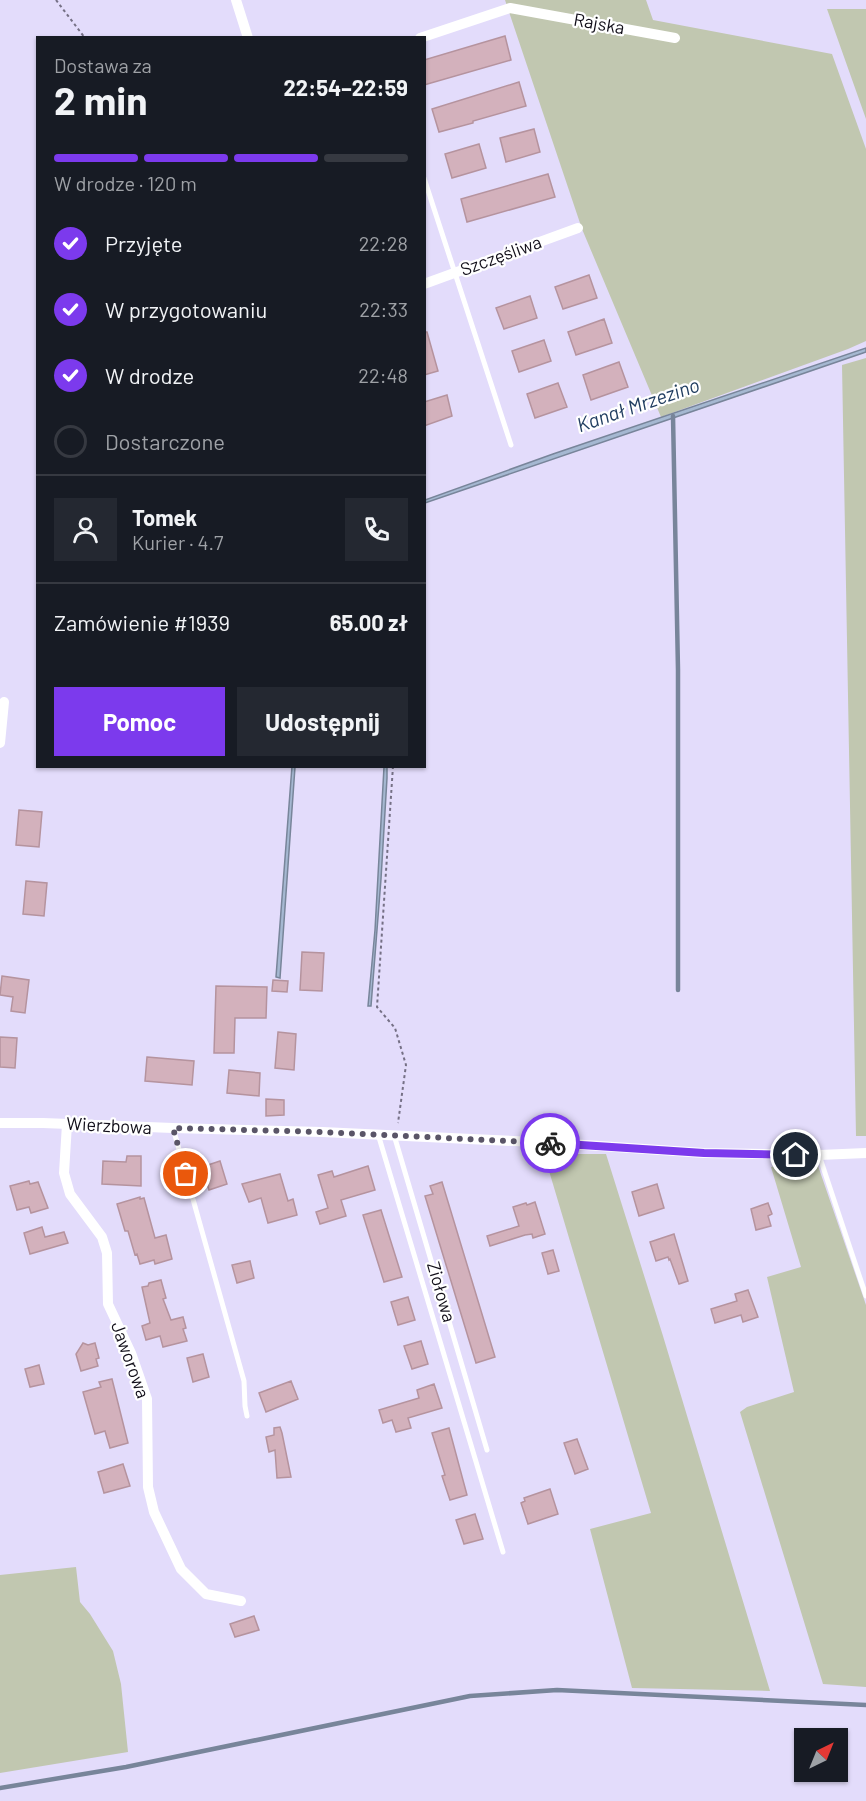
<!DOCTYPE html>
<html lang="pl">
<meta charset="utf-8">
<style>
:root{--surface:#171b24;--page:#242831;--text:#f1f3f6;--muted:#9ea1a6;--line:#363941;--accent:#7c3aed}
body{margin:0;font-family:Barlow,sans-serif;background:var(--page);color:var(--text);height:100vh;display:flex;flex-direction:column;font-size:22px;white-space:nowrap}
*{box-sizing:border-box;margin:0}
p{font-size:20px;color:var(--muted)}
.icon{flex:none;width:33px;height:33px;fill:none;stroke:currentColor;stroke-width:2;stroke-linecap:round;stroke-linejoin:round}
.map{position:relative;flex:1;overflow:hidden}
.panel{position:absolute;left:36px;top:36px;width:390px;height:732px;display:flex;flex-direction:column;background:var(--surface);border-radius:0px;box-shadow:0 2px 4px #0004}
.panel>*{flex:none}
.needle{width:39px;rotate:43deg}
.buttons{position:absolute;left:794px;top:1728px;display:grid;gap:12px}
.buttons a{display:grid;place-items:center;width:54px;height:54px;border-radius:0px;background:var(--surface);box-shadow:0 2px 4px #0004;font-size:30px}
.pin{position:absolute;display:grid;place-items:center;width:51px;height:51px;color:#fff;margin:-26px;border:3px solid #fff;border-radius:50%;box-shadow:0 2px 6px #0007}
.courier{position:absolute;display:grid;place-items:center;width:60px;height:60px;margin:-30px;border:4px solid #7c3aed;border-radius:50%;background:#fff;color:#222;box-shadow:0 2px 8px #0007}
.head em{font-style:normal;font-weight:700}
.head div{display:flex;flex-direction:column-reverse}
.head{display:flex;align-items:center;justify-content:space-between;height:102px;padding:0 18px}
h1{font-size:39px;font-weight:700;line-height:45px}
.bar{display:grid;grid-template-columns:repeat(4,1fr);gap:9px 6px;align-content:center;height:72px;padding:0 18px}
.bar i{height:8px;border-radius:4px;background:var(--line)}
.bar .on{background:var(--accent)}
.bar p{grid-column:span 4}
.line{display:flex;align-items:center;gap:15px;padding:0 18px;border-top:2px solid var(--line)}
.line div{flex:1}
.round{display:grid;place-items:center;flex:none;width:63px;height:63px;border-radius:0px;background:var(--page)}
ol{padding:0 18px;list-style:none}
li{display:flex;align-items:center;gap:18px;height:66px}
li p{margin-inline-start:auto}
li .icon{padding:6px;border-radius:50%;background:var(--accent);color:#fff;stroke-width:4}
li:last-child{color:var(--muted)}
li i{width:33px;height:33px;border:3px solid var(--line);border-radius:50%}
.cta{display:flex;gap:12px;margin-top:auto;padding:12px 18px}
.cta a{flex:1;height:69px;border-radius:0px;background:var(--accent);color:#fff;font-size:24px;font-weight:700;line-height:69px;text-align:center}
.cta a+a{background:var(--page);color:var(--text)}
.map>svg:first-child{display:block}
.green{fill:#c1c7b0}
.water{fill:#a5b8d1;stroke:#78859a;stroke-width:1.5}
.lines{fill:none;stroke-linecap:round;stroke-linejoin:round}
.stream{stroke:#78859a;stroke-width:4.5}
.building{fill:#d3b1bc;stroke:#b5939e;stroke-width:1.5}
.path{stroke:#757085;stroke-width:2;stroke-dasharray:3 3;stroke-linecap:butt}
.service{stroke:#fff;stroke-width:5}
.minor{stroke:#fff;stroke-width:10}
.done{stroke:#5a5567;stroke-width:6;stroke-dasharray:0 10.8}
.route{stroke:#7c3aed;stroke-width:8}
.labels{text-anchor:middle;stroke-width:4.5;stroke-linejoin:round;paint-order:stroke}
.street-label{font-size:18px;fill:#100d18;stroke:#fff}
.water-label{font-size:20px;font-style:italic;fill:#203d60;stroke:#fff}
</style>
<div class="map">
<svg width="866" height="1801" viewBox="0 0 866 1801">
<rect width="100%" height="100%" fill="#e3dcfb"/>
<path class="green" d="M505,0h141l7,20 179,34 34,95v192l-18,8 -187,68 -79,-188z
M827,9h39v110z
M866,358v778h-10l-14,-771z
M544,1154h62l57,182 107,355 -138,-3 -42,-159 61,-16z
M816,1160l50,145v382l-43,-3 -83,-272 7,-5 47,-15 -27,-115 34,-10 -30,-100z
M76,1567l4,35 10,12 23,37 8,33 7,68 -128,21v-198z"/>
<path class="water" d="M866,348v4l-3,1 -438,150v-3l128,-46z
M292,766l3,1 -15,211 -4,-1z
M384,767h3v11l-6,101 -10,127h-3l7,-76z"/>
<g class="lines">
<path class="stream" d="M673,416l5,254v320
M0,1788l126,-21 344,-71 87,-6 309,15"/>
</g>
<path class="building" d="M505,36l6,24 -87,25v-25z
M519,82l7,24 -53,15v2l-34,9 -7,-23z
M534,129l6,23 -34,10 -6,-24z
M479,144l7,24 -34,10 -7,-24z
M548,174l7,23 -88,25 -6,-23z
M589,275l8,23 -34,11 -8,-22z
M530,296l7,22 -33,11 -8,-21z
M604,319l8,24 -36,12 -8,-23z
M424,332h3l11,39 -14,4z
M544,340l7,21 -32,11 -7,-21z
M619,362l9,25 -37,13 -8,-25z
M558,383l9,24 -32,11 -8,-24z
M447,395l5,21 -28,10v-24z
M19,810l23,2 -3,35 -23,-2z
M26,881l21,2 -3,33 -21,-2z
M302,952l22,1 -2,38 -22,-1z
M2,976l27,4 -4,33 -14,-2 2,-14 -13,-2z
M273,980l15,1 -1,11 -15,-1z
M216,986l51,1 -1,31h-31l-1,35h-20z
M278,1032l18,2 -2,36 -19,-2z
M0,1037l17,1 -2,30 -15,-1z
M147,1057l47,4 -2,24 -47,-4z
M229,1070l31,3 -1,23 -32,-3z
M266,1099l18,1v15l-18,1z
M127,1156h14v30l-39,-2 1,-23 23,1z
M220,1161l7,23 -18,6 -7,-23z
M368,1166l7,24 -34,10 5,16 -26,8 -4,-12 12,-4 -10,-33 14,-4 2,6z
M280,1174l8,27 5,-2 4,16 -29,8 -7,-25 -12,4 -7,-18z
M29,1181l1,3 8,-2 10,26 -17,5 -2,-6 -12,3 -7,-24z
M442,1182l53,175 -19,6 -51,-167 8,-2 -3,-8z
M657,1184l7,24 -25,8 -7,-24z
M140,1197v2l4,-1 11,40 11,-3 6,24 -17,5 -1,-4 -14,4 -3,-10 -2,1 -7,-24h-3l-8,-27z
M535,1202l10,32 -12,4 -1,-4 -7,1 -35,11 -3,-10 32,-10 -6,-19 13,-4 1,2z
M768,1203l4,11 -4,2 3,10 -15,4 -5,-21z
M381,1210l21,67 -18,5 -21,-67z
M42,1227l3,10 19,-5 4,11 -38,11 -6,-21z
M674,1234l14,47 -9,3 -9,-25 -1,1 -1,-3 -12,4 -6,-19z
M553,1250l6,21 -11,3 -6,-21z
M250,1261l4,17 -17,5 -5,-18z
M161,1280l5,18 -3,1 8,21 12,-3 3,11 -3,1 4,12 -24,6 -3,-11 -14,4 -4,-14 8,-3 -8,-36 6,-1 1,-3z
M748,1290l10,27 -15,5 -2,-7 -26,8 -4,-14 26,-8 -2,-7z
M408,1297l7,23 -17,5 -7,-23z
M421,1341l7,23 -16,5 -8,-23z
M83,1343l5,2 7,-2 4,15 -3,1 2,7 -17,5 -5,-17z
M203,1354l6,23 -16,5 -6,-24z
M39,1365l5,19 -14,3 -5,-18z
M112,1379l16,64 -18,5 -5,-17 -10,3 -12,-42 18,-5 -2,-5z
M291,1381l7,18 -32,13 -7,-19z
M434,1384l8,24 -34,10 3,10 -15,4 -4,-12 -9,3 -4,-13 40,-12 -2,-8z
M280,1427l2,6 9,44 -14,1 -2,-28 -6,2 -3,-15 8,-2v-7z
M449,1428l18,67 -17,5 -8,-24 3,-1 -13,-42z
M577,1439l11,30 -13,5 -11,-31z
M123,1464l7,22 -26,7 -6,-21z
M550,1489l8,25 -30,10 -7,-21 4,-2 -1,-3z
M475,1514l8,25 -19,5 -8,-24z
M254,1616l5,14 -24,7 -5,-13z"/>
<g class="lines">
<path class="path" d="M56,0l29,38
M393,766l-16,241 18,21 11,37 -8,58"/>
<path class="service" d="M424,178l87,267
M173,1128l71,253 1,25 2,10
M378,1134l125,418
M394,1135l93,315
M819,1155l47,141"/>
<path class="minor" d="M236,0l12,38
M420,38l90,-30 165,30
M424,284l154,-56
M0,743l4,-41
M0,1123h43l130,5 149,4 233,11 149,10 115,2 47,-2
M67,1124l-3,49 6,21 32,43 5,16 1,51 23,49 16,46 1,88 6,25 27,57 25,25 35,7"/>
</g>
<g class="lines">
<path class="done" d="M186,1174l-13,-46 149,4 228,11"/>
<path class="route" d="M550,1143l154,10 92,2"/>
</g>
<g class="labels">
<g class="street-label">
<text transform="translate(599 24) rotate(10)" y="6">Rajska</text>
<text transform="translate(501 256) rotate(-20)" y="6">Szczęśliwa</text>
<text transform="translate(109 1126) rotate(3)" y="6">Wierzbowa</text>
<text transform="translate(441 1292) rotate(74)" y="6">Ziołowa</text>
<text transform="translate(130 1360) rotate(70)" y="6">Jaworowa</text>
</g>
<g class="water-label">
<text transform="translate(638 405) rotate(-19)" y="7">Kanał Mrzezino</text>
</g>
</g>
</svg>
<div class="buttons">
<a><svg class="needle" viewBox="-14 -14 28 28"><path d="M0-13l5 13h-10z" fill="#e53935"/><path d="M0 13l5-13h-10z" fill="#9ea1a6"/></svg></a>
</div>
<div class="pin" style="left:186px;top:1174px;background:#ea580c"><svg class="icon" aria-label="bag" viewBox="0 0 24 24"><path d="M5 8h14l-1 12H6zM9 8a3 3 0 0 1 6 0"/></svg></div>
<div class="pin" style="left:796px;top:1155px;background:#1f2937"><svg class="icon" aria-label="home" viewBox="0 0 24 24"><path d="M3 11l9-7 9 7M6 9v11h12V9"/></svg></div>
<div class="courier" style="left:550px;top:1143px"><svg class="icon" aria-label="bike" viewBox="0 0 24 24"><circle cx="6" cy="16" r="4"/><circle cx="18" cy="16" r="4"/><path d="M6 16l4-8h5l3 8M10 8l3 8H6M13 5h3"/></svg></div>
<section class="panel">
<div class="head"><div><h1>2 min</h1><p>Dostawa za</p></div><em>22:54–22:59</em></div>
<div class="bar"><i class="on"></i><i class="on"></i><i class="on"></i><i></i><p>W drodze · 120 m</p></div>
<ol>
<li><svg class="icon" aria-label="check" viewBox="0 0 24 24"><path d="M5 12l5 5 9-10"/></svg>Przyjęte<p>22:28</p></li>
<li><svg class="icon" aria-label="check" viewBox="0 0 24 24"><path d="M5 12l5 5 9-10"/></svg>W przygotowaniu<p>22:33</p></li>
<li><svg class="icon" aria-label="check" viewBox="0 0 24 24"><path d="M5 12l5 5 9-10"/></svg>W drodze<p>22:48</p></li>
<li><i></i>Dostarczone</li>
</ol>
<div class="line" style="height:108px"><a class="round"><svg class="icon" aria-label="person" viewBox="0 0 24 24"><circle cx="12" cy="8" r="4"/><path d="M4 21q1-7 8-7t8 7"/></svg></a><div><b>Tomek</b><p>Kurier · 4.7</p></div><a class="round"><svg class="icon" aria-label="phone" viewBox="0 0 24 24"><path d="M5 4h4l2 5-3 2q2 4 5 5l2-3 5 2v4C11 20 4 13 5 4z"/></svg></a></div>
<div class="line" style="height:78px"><div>Zamówienie #1939</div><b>65.00 zł</b></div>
<div class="cta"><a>Pomoc</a><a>Udostępnij</a></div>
</section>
</div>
